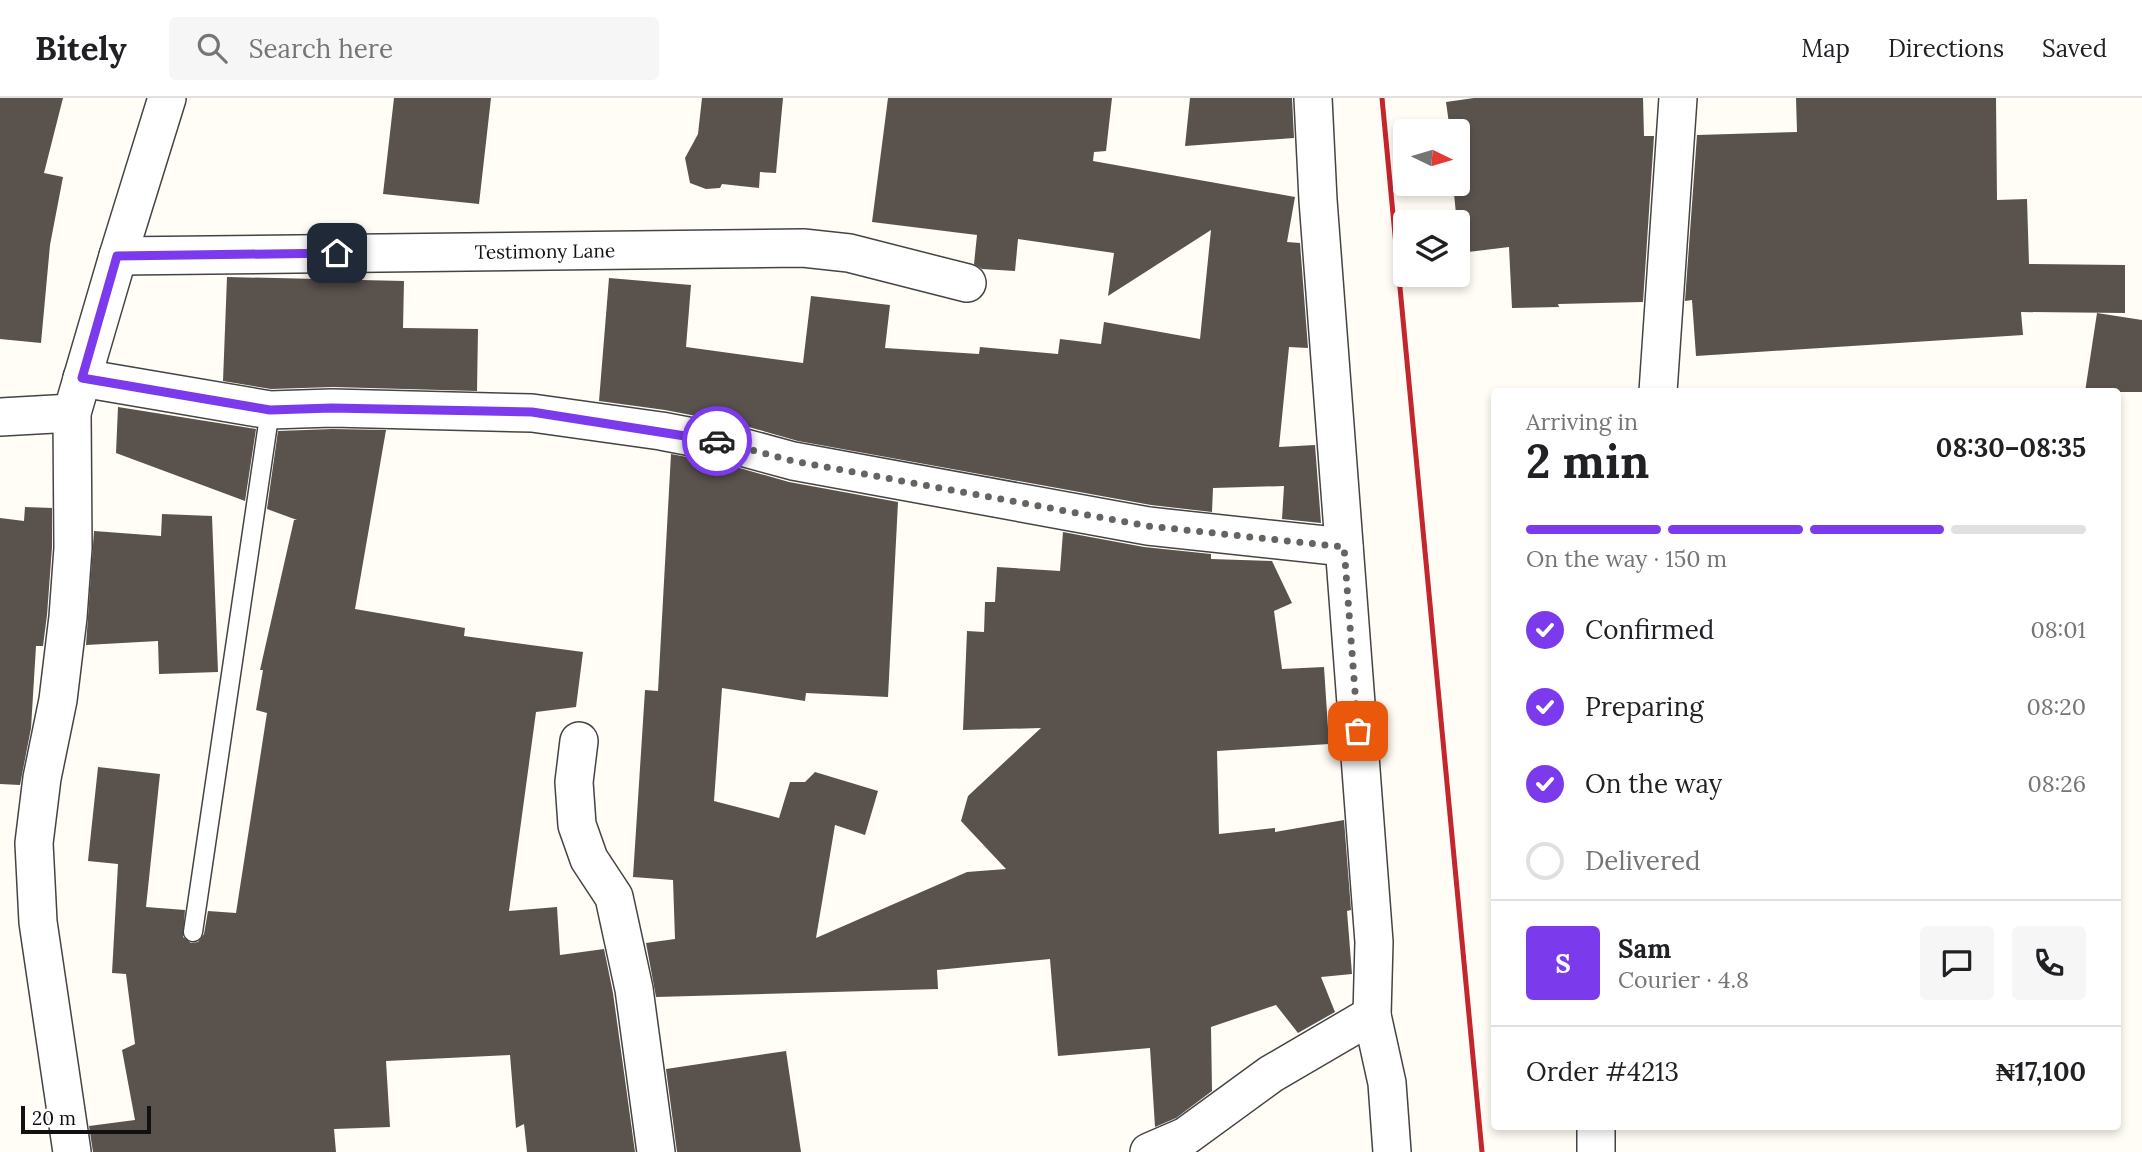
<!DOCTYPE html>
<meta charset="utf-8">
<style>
:root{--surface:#fff;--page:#f6f6f6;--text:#202124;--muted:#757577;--line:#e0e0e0;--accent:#7c3aed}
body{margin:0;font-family:Lora,serif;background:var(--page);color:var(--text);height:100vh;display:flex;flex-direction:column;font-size:26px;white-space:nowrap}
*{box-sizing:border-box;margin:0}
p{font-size:23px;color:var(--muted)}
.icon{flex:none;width:38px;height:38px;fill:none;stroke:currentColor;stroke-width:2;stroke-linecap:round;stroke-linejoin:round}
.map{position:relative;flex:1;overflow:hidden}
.panel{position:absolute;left:1491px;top:290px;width:630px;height:742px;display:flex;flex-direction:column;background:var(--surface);border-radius:7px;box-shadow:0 4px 10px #0003}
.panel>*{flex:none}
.needle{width:46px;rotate:95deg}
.fabs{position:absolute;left:1393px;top:21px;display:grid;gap:14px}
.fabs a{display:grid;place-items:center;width:77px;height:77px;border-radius:7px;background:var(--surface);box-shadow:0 4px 10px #0003;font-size:35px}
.scale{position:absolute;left:21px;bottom:18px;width:130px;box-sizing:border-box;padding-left:7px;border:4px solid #111;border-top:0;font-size:19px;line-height:24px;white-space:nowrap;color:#111;-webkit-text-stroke:5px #fff;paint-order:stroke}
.pin{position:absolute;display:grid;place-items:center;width:60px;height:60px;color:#fff;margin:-30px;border-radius:14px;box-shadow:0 4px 10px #0006}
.courier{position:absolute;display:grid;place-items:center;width:70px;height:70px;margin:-35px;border:5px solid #7c3aed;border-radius:50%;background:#fff;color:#222;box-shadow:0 2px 9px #0007}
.summary em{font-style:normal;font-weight:700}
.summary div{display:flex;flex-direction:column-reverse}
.summary{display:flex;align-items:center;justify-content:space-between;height:119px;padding:0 35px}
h1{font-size:46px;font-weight:700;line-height:52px}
.bar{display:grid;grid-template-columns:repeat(4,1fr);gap:10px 7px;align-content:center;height:84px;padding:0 35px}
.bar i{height:9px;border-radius:5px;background:var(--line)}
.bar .selected{background:var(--accent)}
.bar p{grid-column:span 4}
.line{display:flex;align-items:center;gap:18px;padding:0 35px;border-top:2px solid var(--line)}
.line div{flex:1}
.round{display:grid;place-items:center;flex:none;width:74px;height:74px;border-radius:7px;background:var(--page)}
ol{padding:0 35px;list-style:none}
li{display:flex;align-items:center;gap:21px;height:77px}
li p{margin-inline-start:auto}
li .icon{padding:7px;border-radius:50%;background:var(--accent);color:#fff;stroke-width:4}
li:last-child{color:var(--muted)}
li i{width:38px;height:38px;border:4px solid var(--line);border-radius:50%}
header{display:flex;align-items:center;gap:42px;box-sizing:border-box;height:98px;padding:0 35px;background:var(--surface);border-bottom:2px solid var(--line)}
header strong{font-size:33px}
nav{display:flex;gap:38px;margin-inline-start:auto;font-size:24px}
.search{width:490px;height:63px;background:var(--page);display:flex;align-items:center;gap:18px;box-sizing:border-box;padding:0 24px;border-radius:7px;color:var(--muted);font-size:26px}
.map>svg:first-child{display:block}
.building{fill:#5a524d}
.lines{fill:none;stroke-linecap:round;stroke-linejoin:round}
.lane-casing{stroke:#444;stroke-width:21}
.street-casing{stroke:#444;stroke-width:40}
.lane{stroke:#fff;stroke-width:18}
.street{stroke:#fff;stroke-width:37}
.rail{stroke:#c4262e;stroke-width:5}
.done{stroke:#646461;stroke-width:7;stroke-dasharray:0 12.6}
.route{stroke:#7c3aed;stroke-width:9}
.labels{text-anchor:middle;stroke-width:7;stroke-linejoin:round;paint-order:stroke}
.street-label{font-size:19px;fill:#111;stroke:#fff}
</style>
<header>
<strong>Bitely</strong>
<div class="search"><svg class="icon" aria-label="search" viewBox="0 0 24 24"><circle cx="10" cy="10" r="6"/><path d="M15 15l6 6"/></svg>Search here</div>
<nav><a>Map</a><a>Directions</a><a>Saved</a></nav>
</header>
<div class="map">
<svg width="2142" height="1054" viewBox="0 0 2142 1054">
<rect width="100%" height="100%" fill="#fffdf5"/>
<path class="building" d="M0,0h63l-19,75 19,4 -13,68 -9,98 -41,-4z
M394,0h97l-12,106 -96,-10z
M702,0h81l-7,75 -16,-1 -1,16 -37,-4 -2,4 -14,1 -16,-6 -5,-25 13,-24z
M888,0h224l-6,53 -12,1 -1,9 202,36 -8,45 13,1 8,105 -19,-1 -10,100 36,-2 6,78 -39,-4 2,-33 -71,2 -1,24 -61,-7 -353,-64 -60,-17 -73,-14 -66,-9 10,-123 82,7 -5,62 117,16 8,-67 79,9 -5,43 94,6 1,-7 78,7 2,-15 41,5 3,-22 96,17 11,-109 -103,66 6,-43 -96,-14 -3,32 -33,-2 -8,-5 3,-29 -105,-13z
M1190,0h102l2,40 -109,8z
M1474,0h169l1,38h10l-11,166 -85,2 1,3 -47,1 -3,-61 -49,6 -7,-69h5v-53h-8l-4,-29z
M1796,0h200l1,102 30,-1 2,65 96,1v48l-104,-1 2,23 -327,21 -4,-56 -7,1 12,-166 100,-3z
M227,179l177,4 -1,47 75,1 -1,62 -144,-4 -62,2 -48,-8z
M2097,215l45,7v72h-57z
M118,309l138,22 -11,72 -129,-48z
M332,331l54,1 -31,179 110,19 -1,8 119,16 -7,55 -40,5 -27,199 48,-4 3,48 44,-6 9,44 22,159h-108l-3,-28 -8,4 -6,-73 -124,6 4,66 -56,2 2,23h-243l-4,-26 46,-6 -13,-70 13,-6 -9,-70 -14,-1 6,-109 -30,-3 10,-94 62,7 -14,133 39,3 -2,27 8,6 7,-1 6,-8 4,-23 28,2 31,-200 -11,-3 7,-40h-3l34,-150h3l-30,-11 11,-78z
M671,356l58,11 60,17 109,20 -10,195 -82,-4 -1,8 -83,-13 -8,113 65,17 11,-36h15l10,-10 63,19 -13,44 -30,-10 -19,113 151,-66 39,-3 -45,-48 7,-25 73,-68 -78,2 4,-99 17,1 1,-30h10l2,-35 63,4 3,-39 81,15 67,7v5l61,2 20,42 -18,8 8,58 42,-2 5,77 -112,7 2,83 56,-6v4l69,-12 7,90 -4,1 5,63 -31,3 14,35 -37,21 -22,-28 -65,22 1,64 -36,27 -21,9 -5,-79 -92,8 -8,-97 -113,11 1,19 -282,8 -10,-54 29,-4 -2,-59 -40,-3 12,-187 13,1z
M25,409l27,1v39l-5,68 -4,31h-7l-5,82 -11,57 -20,-1v-266l24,3z
M162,416l50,2 6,156 -59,2 -1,-33 -72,4 8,-114 67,5z
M786,953l15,101h-124l-11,-83z"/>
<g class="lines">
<g class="lane-casing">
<path id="lane" d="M193,834l77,-522"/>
</g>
<g class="street-casing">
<g id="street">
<path d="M1313,0l5,102 56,742 -2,73 15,68 5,69"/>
<path id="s1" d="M118,158l685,-8 46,5 118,30"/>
<path d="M82,280l188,32 62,-2 200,5 129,18 73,14 59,16 355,65 196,21"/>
<path d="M1658,294l20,-294"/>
<path d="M0,319l72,-4"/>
<path d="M579,643l-5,41 3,43 12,34 25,38 20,92 22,163"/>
<path d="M1596,1029v25"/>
<path d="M72,1054l-34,-230 -4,-79 8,-65 16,-78 10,-83 5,-69 -1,-135 46,-157 49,-158"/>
<path d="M1149,1054l37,-16 85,-62 101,-59"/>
</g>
</g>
<use href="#lane" class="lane"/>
<use href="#street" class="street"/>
<path class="rail" d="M1382,0l100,1054"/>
</g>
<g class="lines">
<path class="done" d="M717,343l76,20 355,65 196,21 14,184"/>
<path class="route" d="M337,155l-220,3 -35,122 188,32 62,-2 200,4 185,29"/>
</g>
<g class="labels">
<g class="street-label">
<text dy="7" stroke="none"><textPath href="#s1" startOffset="427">Testimony Lane</textPath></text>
</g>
</g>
</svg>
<div class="fabs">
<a><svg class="needle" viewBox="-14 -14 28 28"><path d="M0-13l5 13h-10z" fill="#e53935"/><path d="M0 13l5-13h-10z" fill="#757577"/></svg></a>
<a><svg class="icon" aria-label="layers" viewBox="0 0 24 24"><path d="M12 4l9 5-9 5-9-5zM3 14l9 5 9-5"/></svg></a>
</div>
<div class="scale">20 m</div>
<div class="pin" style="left:1358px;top:633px;background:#ea580c"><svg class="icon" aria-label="bag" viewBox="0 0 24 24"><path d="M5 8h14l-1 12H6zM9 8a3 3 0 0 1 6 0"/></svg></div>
<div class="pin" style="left:337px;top:155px;background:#1f2937"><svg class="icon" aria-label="home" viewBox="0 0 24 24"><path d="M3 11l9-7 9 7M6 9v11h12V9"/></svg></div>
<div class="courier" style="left:717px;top:343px"><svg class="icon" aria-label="car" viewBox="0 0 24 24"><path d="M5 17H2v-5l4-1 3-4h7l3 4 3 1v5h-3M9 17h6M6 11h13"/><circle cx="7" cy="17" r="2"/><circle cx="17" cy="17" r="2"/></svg></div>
<section class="panel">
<div class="summary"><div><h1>2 min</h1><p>Arriving in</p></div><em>08:30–08:35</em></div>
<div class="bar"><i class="selected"></i><i class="selected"></i><i class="selected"></i><i></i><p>On the way · 150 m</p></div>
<ol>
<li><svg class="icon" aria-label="check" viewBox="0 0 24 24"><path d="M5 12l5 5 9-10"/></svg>Confirmed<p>08:01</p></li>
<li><svg class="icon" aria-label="check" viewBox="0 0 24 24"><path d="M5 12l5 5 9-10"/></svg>Preparing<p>08:20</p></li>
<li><svg class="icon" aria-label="check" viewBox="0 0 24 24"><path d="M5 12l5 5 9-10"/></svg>On the way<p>08:26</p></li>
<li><i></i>Delivered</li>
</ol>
<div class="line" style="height:126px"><b class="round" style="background:var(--accent);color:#fff">S</b><div><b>Sam</b><p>Courier · 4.8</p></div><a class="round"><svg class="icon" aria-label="chat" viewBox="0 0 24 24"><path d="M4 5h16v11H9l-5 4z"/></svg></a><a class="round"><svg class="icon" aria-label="phone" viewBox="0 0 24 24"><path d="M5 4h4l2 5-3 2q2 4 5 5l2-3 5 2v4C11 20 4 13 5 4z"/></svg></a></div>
<div class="line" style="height:91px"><div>Order #4213</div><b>₦17,100</b></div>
</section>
</div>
